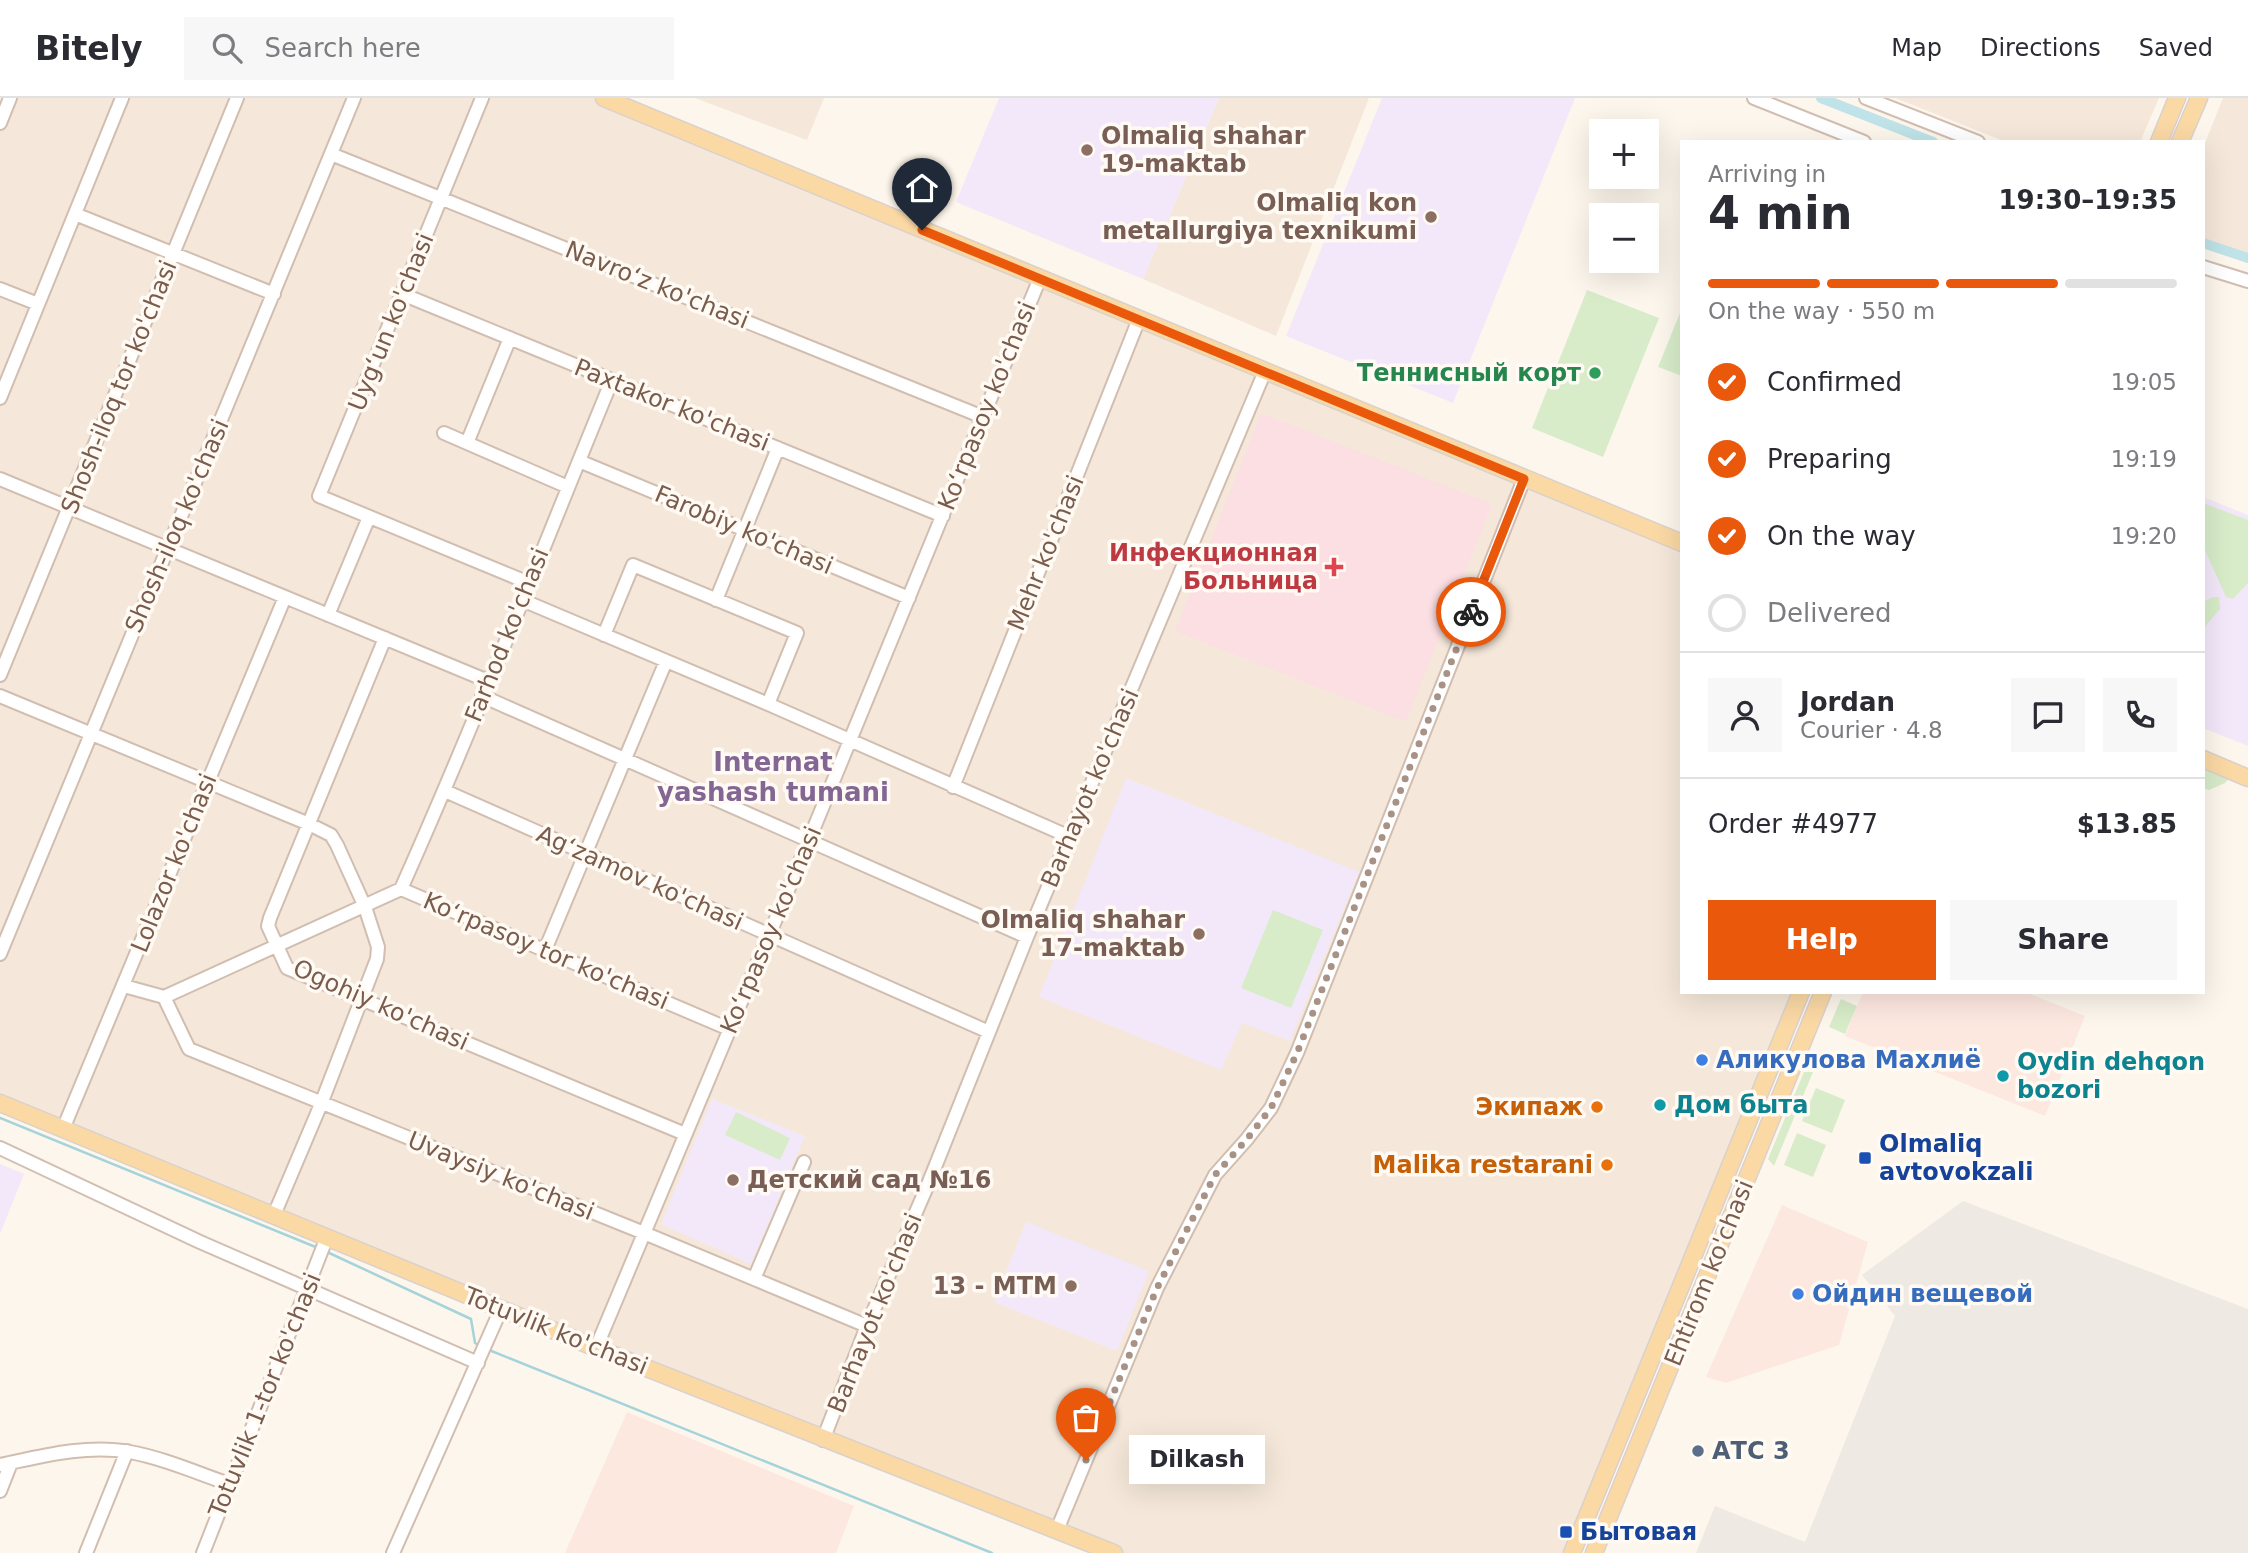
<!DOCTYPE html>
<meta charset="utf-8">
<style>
:root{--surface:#fff;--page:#f7f7f7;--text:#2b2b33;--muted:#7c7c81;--line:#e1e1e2;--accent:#ea580c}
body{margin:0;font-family:"DejaVu Sans",sans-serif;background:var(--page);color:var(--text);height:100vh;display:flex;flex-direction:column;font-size:26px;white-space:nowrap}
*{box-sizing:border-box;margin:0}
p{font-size:23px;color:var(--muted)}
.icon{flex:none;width:38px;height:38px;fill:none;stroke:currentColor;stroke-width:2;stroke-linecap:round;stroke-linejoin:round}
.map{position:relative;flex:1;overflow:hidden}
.side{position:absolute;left:1680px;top:42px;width:525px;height:854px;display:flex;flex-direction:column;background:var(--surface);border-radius:0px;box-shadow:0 7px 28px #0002}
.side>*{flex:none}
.tools{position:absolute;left:1589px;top:21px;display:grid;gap:14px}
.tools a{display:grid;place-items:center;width:70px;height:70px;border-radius:0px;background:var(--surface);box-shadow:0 7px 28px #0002;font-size:35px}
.pin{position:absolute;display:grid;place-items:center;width:60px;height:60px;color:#fff;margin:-72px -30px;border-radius:50% 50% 50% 0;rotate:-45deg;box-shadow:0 0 7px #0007}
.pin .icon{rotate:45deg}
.courier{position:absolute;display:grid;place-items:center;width:70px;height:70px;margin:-35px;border:5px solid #ea580c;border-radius:50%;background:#fff;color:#222;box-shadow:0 2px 9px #0007}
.bubble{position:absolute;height:49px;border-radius:0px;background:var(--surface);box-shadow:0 7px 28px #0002;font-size:23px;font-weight:700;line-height:49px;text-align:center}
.headline em{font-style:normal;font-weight:700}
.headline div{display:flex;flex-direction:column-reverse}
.headline{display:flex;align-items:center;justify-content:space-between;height:119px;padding:0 28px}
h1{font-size:46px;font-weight:700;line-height:52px}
.bar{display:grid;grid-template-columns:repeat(4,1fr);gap:10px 7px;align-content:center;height:84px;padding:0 28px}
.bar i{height:9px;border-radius:5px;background:var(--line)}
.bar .on{background:var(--accent)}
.bar p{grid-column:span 4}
.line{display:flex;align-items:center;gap:18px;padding:0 28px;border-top:2px solid var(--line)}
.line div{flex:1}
.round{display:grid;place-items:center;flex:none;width:74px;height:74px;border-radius:0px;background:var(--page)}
ol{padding:0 28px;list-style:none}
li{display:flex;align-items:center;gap:21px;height:77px}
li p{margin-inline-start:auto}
li .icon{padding:7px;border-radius:50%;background:var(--accent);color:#fff;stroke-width:4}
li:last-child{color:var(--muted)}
li i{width:38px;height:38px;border:4px solid var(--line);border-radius:50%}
.cta{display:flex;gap:14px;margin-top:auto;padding:14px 28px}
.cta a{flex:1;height:80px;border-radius:0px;background:var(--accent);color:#fff;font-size:28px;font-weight:700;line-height:80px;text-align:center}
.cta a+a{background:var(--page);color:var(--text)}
header{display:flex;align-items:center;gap:42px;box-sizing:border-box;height:98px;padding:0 35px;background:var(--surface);border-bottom:2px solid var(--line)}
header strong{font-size:33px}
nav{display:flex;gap:38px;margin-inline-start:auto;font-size:24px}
.search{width:490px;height:63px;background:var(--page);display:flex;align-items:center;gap:18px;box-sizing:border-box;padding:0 24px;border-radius:0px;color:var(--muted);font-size:26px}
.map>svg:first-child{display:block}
.residential{fill:#f5e8da}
.commercial{fill:#fde8e0}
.industrial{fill:#efe9e4}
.education{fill:#f3e8fa}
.medical{fill:#fbdfe3}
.green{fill:#d8ecc9}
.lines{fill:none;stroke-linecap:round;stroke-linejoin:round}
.stream{stroke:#a5d3da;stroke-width:2.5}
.canal{stroke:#bfe3e8;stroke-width:10}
.minor-casing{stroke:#d1beb0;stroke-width:16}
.major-casing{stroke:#dad1cd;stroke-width:19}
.minor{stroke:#fff;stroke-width:12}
.major{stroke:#fbd9a5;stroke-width:16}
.done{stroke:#a89285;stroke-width:7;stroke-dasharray:0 12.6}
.route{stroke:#ea580c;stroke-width:9}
.education-dot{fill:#8d6e63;stroke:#fffaf3;stroke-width:2.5}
.leisure-dot{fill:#2e9e5b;stroke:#fffaf3;stroke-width:2.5}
.health-dot{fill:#e0444e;stroke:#fffaf3;stroke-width:2.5}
.shop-dot{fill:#3f7fe0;stroke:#fffaf3;stroke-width:2.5}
.culture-dot{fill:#0f9aa8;stroke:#fffaf3;stroke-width:2.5}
.food-dot{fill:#e8710a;stroke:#fffaf3;stroke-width:2.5}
.transit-dot{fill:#1a4fb4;stroke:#fffaf3;stroke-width:2.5}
.service-dot{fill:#5c6f8a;stroke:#fffaf3;stroke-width:2.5}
.labels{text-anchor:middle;stroke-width:7;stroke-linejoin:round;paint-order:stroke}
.education-label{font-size:24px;font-weight:bold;fill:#785e54;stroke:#fffaf3;text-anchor:end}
.street-label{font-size:24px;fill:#7a5c4d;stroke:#fffaf3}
.leisure-label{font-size:24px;font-weight:bold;fill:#27864d;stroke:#fffaf3;text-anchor:end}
.health-label{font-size:24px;font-weight:bold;fill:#be3a42;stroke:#fffaf3;text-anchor:end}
.shop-label{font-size:24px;font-weight:bold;fill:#366cbe;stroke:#fffaf3;text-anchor:start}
.culture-label{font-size:24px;font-weight:bold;fill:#0d838f;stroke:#fffaf3;text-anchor:start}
.food-label{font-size:24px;font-weight:bold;fill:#c56008;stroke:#fffaf3;text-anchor:end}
.transit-label{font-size:24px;font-weight:bold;fill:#164399;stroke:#fffaf3;text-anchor:start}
.service-label{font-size:24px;font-weight:bold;fill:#4e5e75;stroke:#fffaf3;text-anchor:start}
.neighbourhood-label{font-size:26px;font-weight:bold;fill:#846695;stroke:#fffaf3}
</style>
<header>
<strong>Bitely</strong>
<div class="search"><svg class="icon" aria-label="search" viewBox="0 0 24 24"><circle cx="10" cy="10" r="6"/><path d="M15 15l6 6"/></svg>Search here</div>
<nav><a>Map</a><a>Directions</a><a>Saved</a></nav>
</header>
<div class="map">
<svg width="2248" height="1455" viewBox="0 0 2248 1455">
<rect width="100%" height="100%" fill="#fdf6ec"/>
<path class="residential" d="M10,0h594l1078,445v449h119l-229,561h-458l-1114,-450v-980z
M695,0h129l-17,42z
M1219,0h150l-93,238 -133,-57z
M1895,0h264l-19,44h-134z
M2223,0h25v160l-45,-15v-95z"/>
<path class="commercial" d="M1863,894h162l60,24 -40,100 -200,-80z
M1782,1107l86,37 -29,103 -113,38 -20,-6z
M627,1314l227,94 -18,47h-271z"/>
<path class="industrial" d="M1963,1103l285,108v244h-552l19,-47 90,36 90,-226 -33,-41z"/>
<path class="education" d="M999,0h220l-76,181 -187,-77z
M1382,0h193l-122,305 -167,-67z
M2203,399l45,18v231l-45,-18z
M1126,680l233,94 -69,169 -48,-18 -21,47 -182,-73z
M712,1001l93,37 -54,128 -90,-40z
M0,1066l24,10 -24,60z
M1026,1124l123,49 -32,80 -123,-49z"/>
<path class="medical" d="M1261,315l231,91 -86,218 -231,-91z"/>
<path class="green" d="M1587,192l72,28 -56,139 -71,-29z
M1682,210v68l-24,-9z
M2203,405l45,17v63l-15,16 -7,-2 -23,-51z
M2213,499h6l1,12 -17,20v-27z
M2203,668l27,11 -5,6 -16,7 -6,-2z
M1273,812l50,20 -32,78 -50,-20z
M1841,901l16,7 -12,28 -16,-7z
M1804,974h9l-39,94 -6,-7z
M1816,990l29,12 -13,33 -30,-12z
M736,1014l54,26 -10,22 -55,-25z
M1797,1035l29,12 -13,32 -29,-12z"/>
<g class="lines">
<path class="stream" d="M0,1020l318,130
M327,1154l144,67 4,24 5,3
M489,1252l503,203"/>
<path class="canal" d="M1821,0l112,44
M2203,145l45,15"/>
<g class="minor-casing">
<path id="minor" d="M482,0l-163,398 210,87
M1754,0l110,44
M1866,0l112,44
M0,25l10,-25
M331,56l652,263
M75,116l199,80
M2203,169l45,14
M0,191l38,15
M402,196l541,222
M510,240l-43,105 101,44
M0,300l122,-300
M444,335l23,10
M579,363l330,137
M0,381l488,202
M522,502l246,104 302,133
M716,502l62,-152
M328,517l41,-98
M604,537l29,-70 164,68 -29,71
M385,540l-115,280 -2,8 19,42 398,166
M0,577l237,-577
M0,598l309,128 22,11 6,10 28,62 13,40 -1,12 -56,145 -47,111
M482,598l545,241
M953,689l186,-468
M445,693l544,241
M401,791c75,-168 141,-339 211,-509
M545,852l121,-289
M0,856l354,-856
M124,888l40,11 237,-108 328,140
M164,899l25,52 455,184 223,93
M63,1031l222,-532
M0,1050l200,94 278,121
M754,1181l50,-117
M596,1250l213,-508 231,-562
M823,1342l44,-114 62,-144 98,-245 238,-566
M0,1367c42,-9 87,-21 130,-13 33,6 67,21 99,32
M0,1393l11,-28
M1057,1432l100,-242 58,-113 32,-36 24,-31 26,-55 227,-574
M86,1455l41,-102
M203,1455l124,-316
M393,1455l108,-244"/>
</g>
<g class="major-casing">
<path id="major" d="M604,0l1078,445
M2159,44l18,-44
M2180,44l19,-44
M2203,661l45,19
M0,1005l596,245 518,205
M1572,1455l229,-561
M1594,1455l229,-561"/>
</g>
<use href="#minor" class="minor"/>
<use href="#major" class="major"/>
</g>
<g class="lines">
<path class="done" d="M1086,1362l71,-172 58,-113 32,-36 24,-31 26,-55 174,-441"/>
<path class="route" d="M922,132l602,249 -53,133"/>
</g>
<g class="education-dot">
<circle cx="1087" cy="52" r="7"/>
<circle cx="1431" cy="119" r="7"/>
<circle cx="1199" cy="836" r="7"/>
<circle cx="733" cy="1082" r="7"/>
<circle cx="1071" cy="1188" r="7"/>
</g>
<circle class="leisure-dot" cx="1595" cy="275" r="7"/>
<path class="health-dot" d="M1330.5 458.5h7v7h7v7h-7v7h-7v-7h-7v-7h7z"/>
<g class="shop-dot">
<circle cx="1702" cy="962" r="7"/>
<circle cx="1798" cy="1196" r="7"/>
</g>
<g class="culture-dot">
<circle cx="2003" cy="978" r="7"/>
<circle cx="1660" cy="1007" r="7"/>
</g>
<g class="food-dot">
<circle cx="1597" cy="1009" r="7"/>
<circle cx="1607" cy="1067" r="7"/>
</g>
<g class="transit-dot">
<rect x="1858" y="1053" width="14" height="14" rx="3.5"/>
<rect x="1559" y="1427" width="14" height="14" rx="3.5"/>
</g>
<circle class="service-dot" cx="1698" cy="1353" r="7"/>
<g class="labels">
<g class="education-label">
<text x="1101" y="46" text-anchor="start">Olmaliq shahar<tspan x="1101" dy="28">19-maktab</tspan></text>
<text x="1417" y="113">Olmaliq kon<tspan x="1417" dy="28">metallurgiya texnikumi</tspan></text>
<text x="1185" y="830">Olmaliq shahar<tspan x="1185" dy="28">17-maktab</tspan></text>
<text x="747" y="1090" text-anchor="start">Детский сад №16</text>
<text x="1057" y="1196">13 - MTM</text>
</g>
<g class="street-label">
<text transform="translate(657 187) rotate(22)" y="8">Navro‘z ko'chasi</text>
<text transform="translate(391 224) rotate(-68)" y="8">Uyg‘un ko'chasi</text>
<text transform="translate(119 289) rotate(-68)" y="8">Shosh-iloq tor ko'chasi</text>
<text transform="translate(672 307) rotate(22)" y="8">Paxtakor ko'chasi</text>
<text transform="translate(987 308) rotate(-68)" y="8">Ko‘rpasoy ko'chasi</text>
<text transform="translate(177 428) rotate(-67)" y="8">Shosh-iloq ko'chasi</text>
<text transform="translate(744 432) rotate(23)" y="8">Farobiy ko'chasi</text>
<text transform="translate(1046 455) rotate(-68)" y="8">Mehr ko'chasi</text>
<text transform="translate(507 537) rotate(-68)" y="8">Farhod ko'chasi</text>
<text transform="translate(1090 690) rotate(-67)" y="8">Barhayot ko'chasi</text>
<text transform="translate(174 765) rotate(-68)" y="8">Lolazor ko'chasi</text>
<text transform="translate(640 780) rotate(24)" y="8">Ag‘zamov ko'chasi</text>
<text transform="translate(771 832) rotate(-67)" y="8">Ko‘rpasoy ko'chasi</text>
<text transform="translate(546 853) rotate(23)" y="8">Ko‘rpasoy tor ko'chasi</text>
<text transform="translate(381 907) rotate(24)" y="8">Ogohiy ko'chasi</text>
<text transform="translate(501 1078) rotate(22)" y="8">Uvaysiy ko'chasi</text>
<text transform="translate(1709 1175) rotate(-68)" y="8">Ehtirom ko'chasi</text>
<text transform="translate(875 1215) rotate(-68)" y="8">Barhayot ko'chasi</text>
<text transform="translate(556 1233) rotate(22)" y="8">Totuvlik ko'chasi</text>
<text transform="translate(265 1297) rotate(-68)" y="8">Totuvlik 1-tor ko'chasi</text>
</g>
<g class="leisure-label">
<text x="1581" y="283">Теннисный корт</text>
</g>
<g class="health-label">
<text x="1318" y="463">Инфекционная<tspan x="1318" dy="28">Больница</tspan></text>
</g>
<g class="shop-label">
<text x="1716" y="970">Аликулова Махлиё</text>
<text x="1812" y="1204">Ойдин вещевой</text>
</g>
<g class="culture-label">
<text x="2017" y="972">Oydin dehqon<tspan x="2017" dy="28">bozori</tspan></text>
<text x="1674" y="1015">Дом быта</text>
</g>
<g class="food-label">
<text x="1583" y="1017">Экипаж</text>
<text x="1593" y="1075">Malika restarani</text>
</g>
<g class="transit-label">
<text x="1879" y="1054">Olmaliq<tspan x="1879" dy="28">avtovokzali</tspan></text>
<text x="1580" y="1442">Бытовая</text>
</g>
<g class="service-label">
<text x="1712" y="1361">АТС 3</text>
</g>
<g class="neighbourhood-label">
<text x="773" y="673">Internat<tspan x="773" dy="30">yashash tumani</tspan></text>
</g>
</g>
</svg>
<div class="tools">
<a>+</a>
<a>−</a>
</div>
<div class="pin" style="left:1086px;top:1362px;background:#ea580c"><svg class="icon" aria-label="bag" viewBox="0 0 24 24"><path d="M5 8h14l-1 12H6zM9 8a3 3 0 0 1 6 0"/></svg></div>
<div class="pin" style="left:922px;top:132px;background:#1f2937"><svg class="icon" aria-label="home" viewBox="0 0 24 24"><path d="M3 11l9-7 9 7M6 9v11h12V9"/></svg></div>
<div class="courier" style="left:1471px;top:514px"><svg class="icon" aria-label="bike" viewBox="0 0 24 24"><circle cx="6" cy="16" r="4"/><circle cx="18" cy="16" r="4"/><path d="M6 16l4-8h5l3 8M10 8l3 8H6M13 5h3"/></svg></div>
<div class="bubble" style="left:1129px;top:1337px;width:136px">Dilkash</div>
<section class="side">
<div class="headline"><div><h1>4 min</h1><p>Arriving in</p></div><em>19:30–19:35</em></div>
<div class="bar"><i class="on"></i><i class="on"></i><i class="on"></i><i></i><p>On the way · 550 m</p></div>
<ol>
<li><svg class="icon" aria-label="check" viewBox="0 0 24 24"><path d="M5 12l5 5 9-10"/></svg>Confirmed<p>19:05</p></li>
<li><svg class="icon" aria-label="check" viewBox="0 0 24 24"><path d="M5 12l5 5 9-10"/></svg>Preparing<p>19:19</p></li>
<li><svg class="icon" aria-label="check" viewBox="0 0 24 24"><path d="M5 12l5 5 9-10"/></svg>On the way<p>19:20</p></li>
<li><i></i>Delivered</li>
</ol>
<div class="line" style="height:126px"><a class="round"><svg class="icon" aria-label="person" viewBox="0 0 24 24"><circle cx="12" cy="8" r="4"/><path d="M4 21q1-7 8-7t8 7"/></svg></a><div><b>Jordan</b><p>Courier · 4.8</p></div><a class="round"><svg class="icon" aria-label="chat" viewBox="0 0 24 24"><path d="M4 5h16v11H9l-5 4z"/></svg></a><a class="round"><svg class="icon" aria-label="phone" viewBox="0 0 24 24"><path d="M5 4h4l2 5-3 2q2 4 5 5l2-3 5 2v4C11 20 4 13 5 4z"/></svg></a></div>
<div class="line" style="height:91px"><div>Order #4977</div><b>$13.85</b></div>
<div class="cta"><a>Help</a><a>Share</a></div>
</section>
</div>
